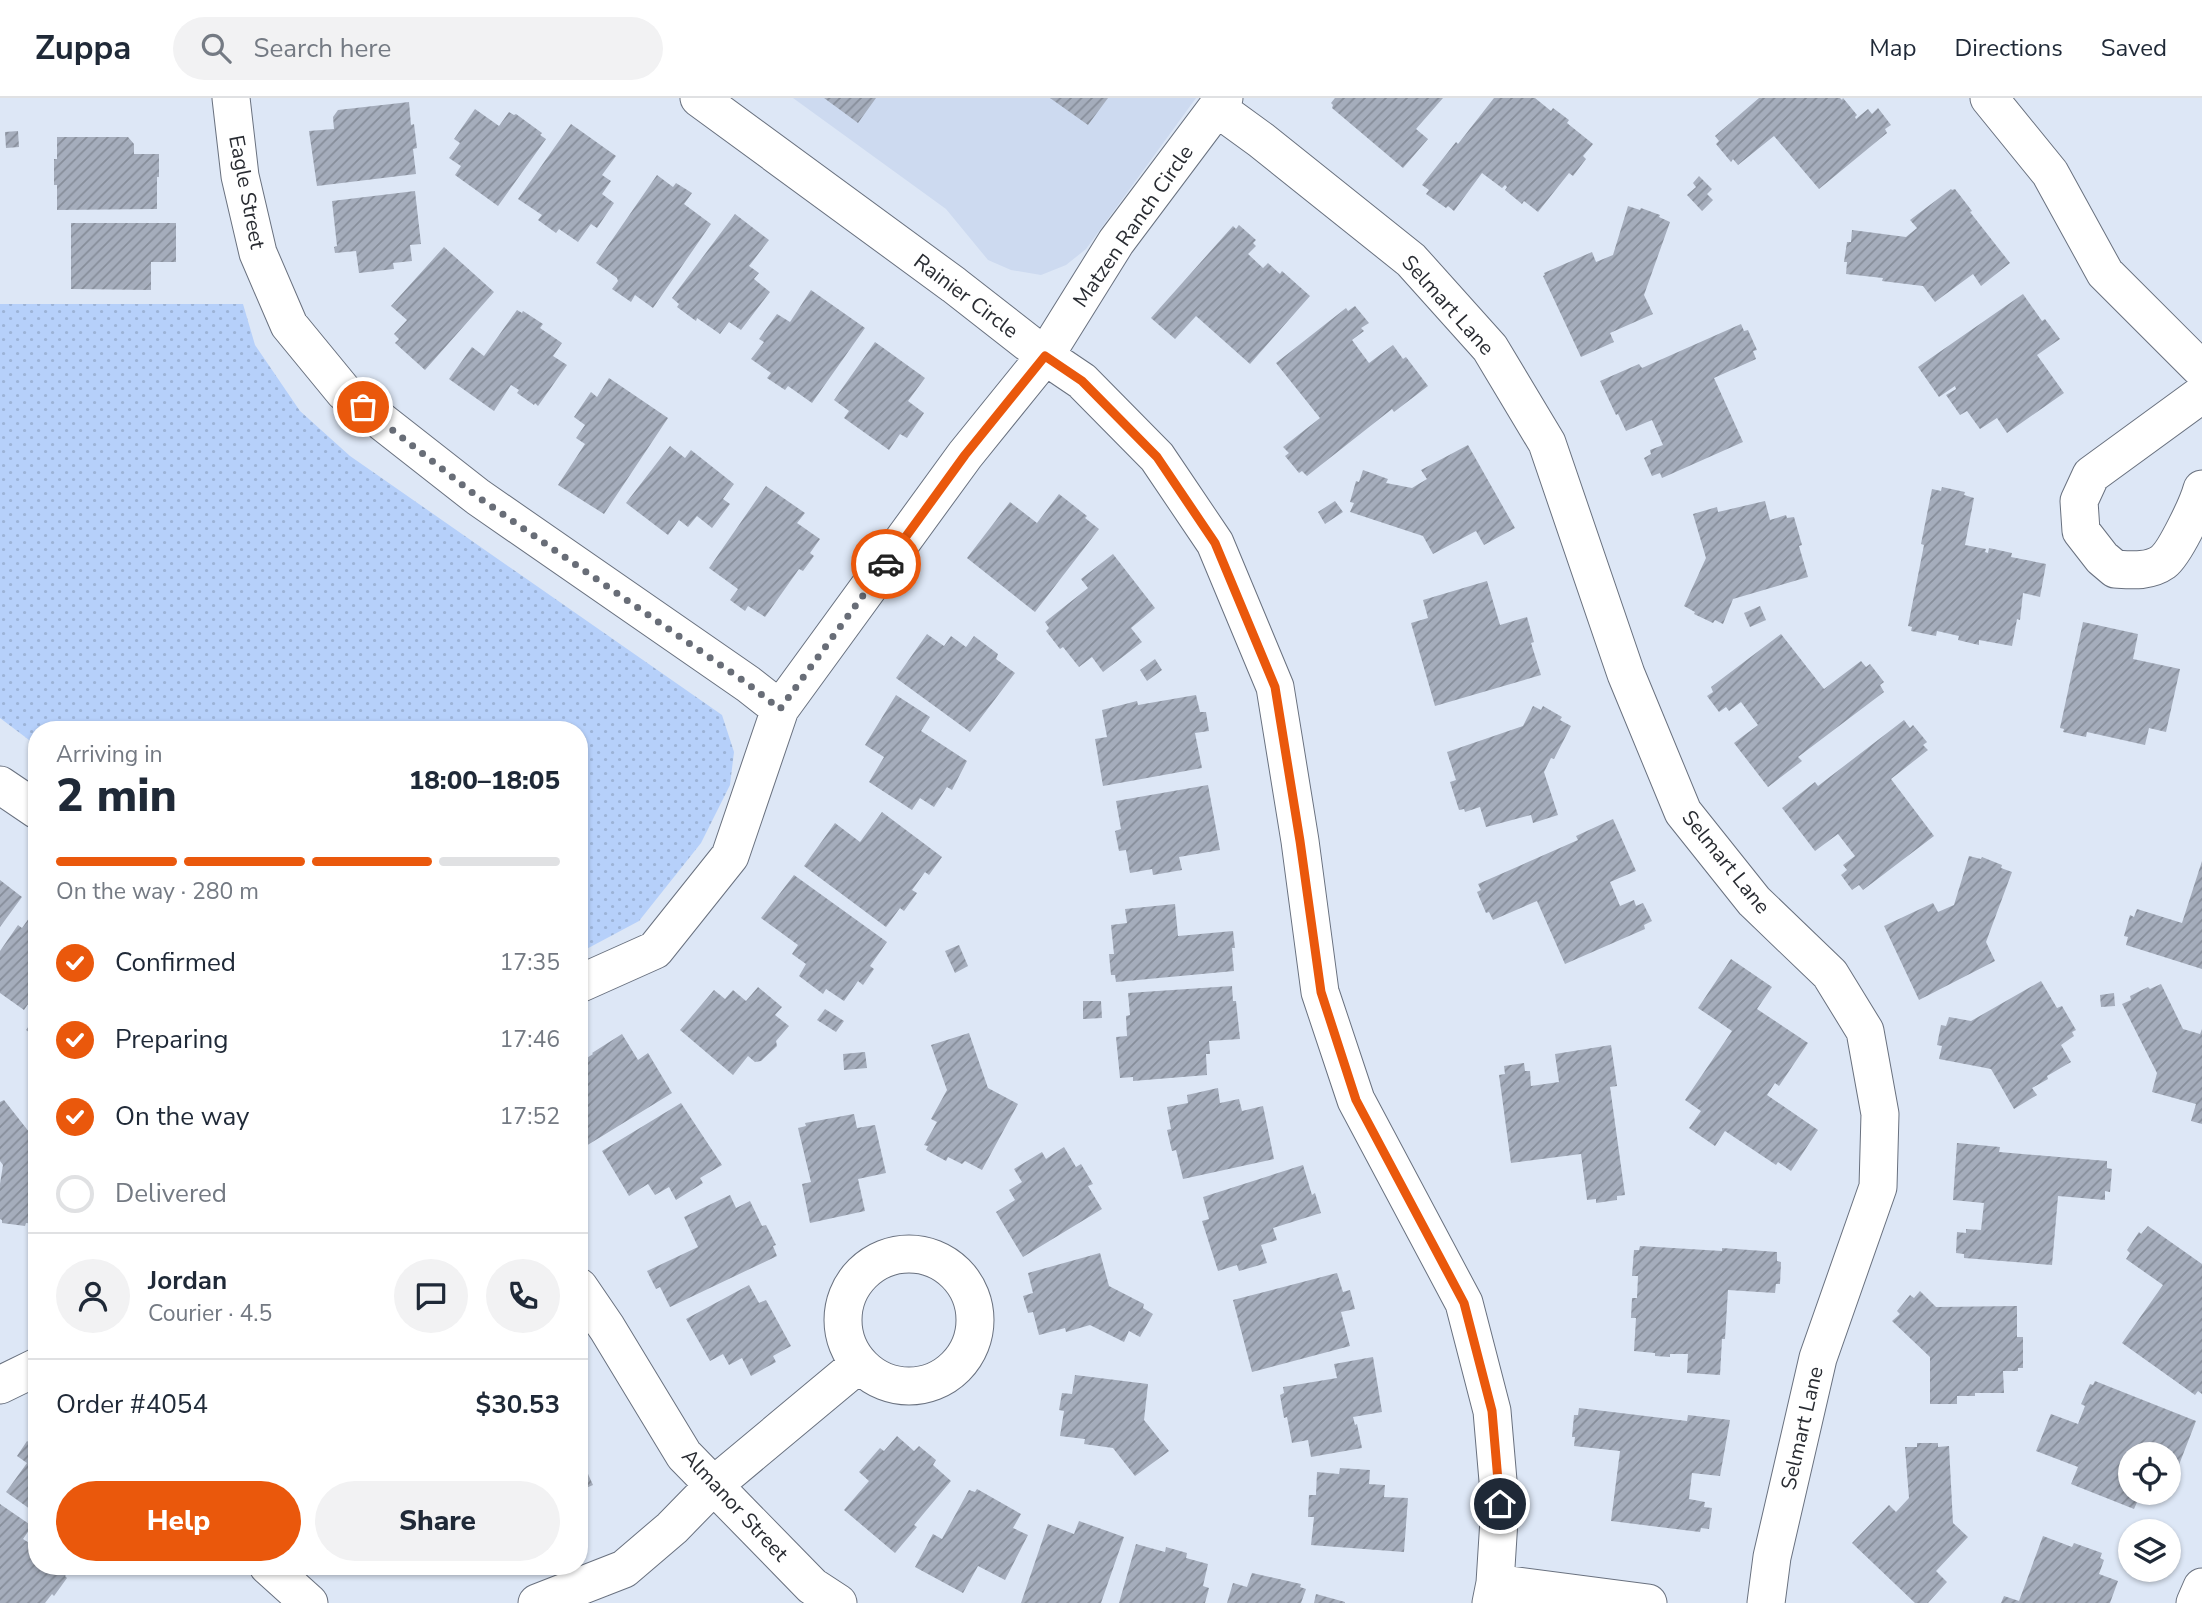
<!DOCTYPE html>
<meta charset="utf-8">
<style>
:root{--surface:#fff;--page:#f2f2f3;--text:#1f2937;--muted:#747a83;--line:#e0e1e3;--accent:#ea580c}
body{margin:0;font-family:"Nunito Sans",sans-serif;background:var(--page);color:var(--text);height:100vh;display:flex;flex-direction:column;font-size:26px;white-space:nowrap}
*{box-sizing:border-box;margin:0}
p{font-size:23px;color:var(--muted)}
.icon{flex:none;width:38px;height:38px;fill:none;stroke:currentColor;stroke-width:2;stroke-linecap:round;stroke-linejoin:round}
.map{position:relative;flex:1;overflow:hidden}
.panel{position:absolute;left:28px;top:623px;width:560px;height:854px;display:flex;flex-direction:column;background:var(--surface);border-radius:28px;box-shadow:0 2px 5px #0004}
.panel>*{flex:none}
.tools{position:absolute;left:2118px;top:1344px;display:grid;gap:14px}
.tools a{display:grid;place-items:center;width:63px;height:63px;border-radius:50%;background:var(--surface);box-shadow:0 2px 5px #0004;font-size:35px}
.pin{position:absolute;display:grid;place-items:center;width:60px;height:60px;color:#fff;margin:-30px;border:4px solid #fff;border-radius:50%;box-shadow:0 2px 7px #0007}
.courier{position:absolute;display:grid;place-items:center;width:70px;height:70px;margin:-35px;border:5px solid #ea580c;border-radius:50%;background:#fff;color:#222;box-shadow:0 2px 9px #0007}
.overview em{font-style:normal;font-weight:800}
.overview div{display:flex;flex-direction:column-reverse}
.overview{display:flex;align-items:center;justify-content:space-between;height:119px;padding:0 28px}
h1{font-size:46px;font-weight:800;line-height:52px}
.bar{display:grid;grid-template-columns:repeat(4,1fr);gap:10px 7px;align-content:center;height:84px;padding:0 28px}
.bar i{height:9px;border-radius:5px;background:var(--line)}
.bar .on{background:var(--accent)}
.bar p{grid-column:span 4}
.line{display:flex;align-items:center;gap:18px;padding:0 28px;border-top:2px solid var(--line)}
.line div{flex:1}
.round{display:grid;place-items:center;flex:none;width:74px;height:74px;border-radius:37px;background:var(--page)}
ol{padding:0 28px;list-style:none}
li{display:flex;align-items:center;gap:21px;height:77px}
li p{margin-inline-start:auto}
li .icon{padding:7px;border-radius:50%;background:var(--accent);color:#fff;stroke-width:4}
li:last-child{color:var(--muted)}
li i{width:38px;height:38px;border:4px solid var(--line);border-radius:50%}
.action{display:flex;gap:14px;margin-top:auto;padding:14px 28px}
.action a{flex:1;height:80px;border-radius:42px;background:var(--accent);color:#fff;font-size:28px;font-weight:800;line-height:80px;text-align:center}
.action a+a{background:var(--page);color:var(--text)}
header{display:flex;align-items:center;gap:42px;box-sizing:border-box;height:98px;padding:0 35px;background:var(--surface);border-bottom:2px solid var(--line)}
header strong{font-size:33px}
nav{display:flex;gap:38px;margin-inline-start:auto;font-size:24px}
.search{width:490px;height:63px;background:var(--page);display:flex;align-items:center;gap:18px;box-sizing:border-box;padding:0 24px;border-radius:38px;color:var(--muted);font-size:26px}
.map>svg:first-child{display:block}
.built{fill:#cddaf0}
.park{fill:url(#park-dots)}
.building{fill:url(#building-hatch)}
.lines{fill:none;stroke-linecap:round;stroke-linejoin:round}
.minor-casing{stroke:#69717f;stroke-width:39}
.minor{stroke:#fff;stroke-width:37}
.done{stroke:#686d77;stroke-width:7;stroke-dasharray:0 12.6}
.route{stroke:#ea580c;stroke-width:9}
.labels{text-anchor:middle;stroke-width:6;stroke-linejoin:round;paint-order:stroke}
.street-label{font-size:21px;fill:#292c32;stroke:#fff}
</style>
<header>
<strong>Zuppa</strong>
<div class="search"><svg class="icon" aria-label="search" viewBox="0 0 24 24"><circle cx="10" cy="10" r="6"/><path d="M15 15l6 6"/></svg>Search here</div>
<nav><a>Map</a><a>Directions</a><a>Saved</a></nav>
</header>
<div class="map">
<svg width="2202" height="1505" viewBox="0 0 2202 1505">
<defs>
<pattern id="park-dots" width="8" height="8" patternUnits="userSpaceOnUse" patternTransform="scale(1.75)"><rect width="8" height="8" fill="#b6d0fa"/><path d="M2 2h.1M6 6h.1" fill="none" stroke="#9cb3d7" stroke-width="1.8" stroke-linecap="round"/></pattern>
<pattern id="building-hatch" width="6" height="6" patternUnits="userSpaceOnUse" patternTransform="scale(1.75)"><rect width="6" height="6" fill="#a5adbc"/><path d="M-1 1l2-2M0 6l6-6M5 7l2-2" fill="none" stroke="#868d99"/></pattern>
</defs>
<rect width="100%" height="100%" fill="#dde7f6"/>
<path class="built" d="M793,0h403l-110,151 -20,16 -25,10 -30,-5 -23,-10 -42,-51z"/>
<path class="park" d="M0,206h243l12,41 45,66 50,45 372,259 12,37 -4,33 -29,58 -62,78 -60,32v-223h-542v16l-37,-28z"/>
<path class="building" d="M824,0h52l-18,25z
M1050,0h58l-20,27z
M1335,0h108l-27,31 12,10 -25,29 -71,-60 1,-3 -2,-2z
M1494,0h41l16,13 2,-3 16,12 -2,3 26,21 -10,12 3,3 -13,17 -4,-3 -31,39 -14,-11 -2,3 -17,-14 2,-3 -2,-2 -3,3 -20,-15 -28,38 -6,-5 -2,2 -20,-14 3,-4 -7,-5 34,-43 2,2z
M1759,0h81l2,2 1,-2 14,17 -2,2 1,2 12,-10 4,5 6,-6 13,17 -6,4 2,4 -68,56 -45,-53 -36,29 -5,-6 -2,3 -15,-18 3,-3 -4,-5z
M409,4l2,23 3,-1 3,24 -4,1 3,25 -99,12 -8,-55 25,-2 -1,-12 5,-7z
M475,11l24,17 10,-14 5,3 2,-1 26,19 -2,2 6,4 -48,67 -43,-31 6,-9 -12,-8 11,-15 -6,-4z
M571,26l45,32 -14,19 9,6 -9,13 12,9 -17,25 -6,-4 -13,18 -19,-13 -3,4 -18,-13 4,-5 -24,-16z
M18,33l1,16 -13,1 -1,-16z
M57,39h71l6,7v10h25v23h-2v32l-100,1v-25h-3v-26h3z
M657,77l16,12 3,-4 16,10 -8,11 27,20 -58,84 -18,-13 -4,7 -19,-13 6,-8 -1,-3 -21,-15z
M1699,78l13,13 -5,5 6,6 -11,11 -15,-16 9,-8 -3,-4z
M1951,91l1,1 3,-1 17,22 -2,1 40,51 -29,23 -8,-12 -38,28 -12,-16 -41,-5 1,-3 -37,-4 1,-12h-3l3,-20h4l1,-12 54,7 11,-9 -7,-8z
M415,93l6,53 -11,1 2,16 -19,2 1,6 -35,4 -3,-22 -21,2 -1,-6 3,-1 -5,-45z
M1628,108l12,4 1,-2 19,7 -1,2 11,5 -26,73 9,19 -43,19 4,9 -33,15 -38,-81 2,-1 -1,-2 48,-21 4,10 17,-7z
M735,116l34,26 -20,26 10,7 -5,6 16,13 -29,38 -12,-8 -9,12 -23,-16 -1,3 -19,-14 2,-3 -7,-6z
M71,125h105v39h-25v28l-80,-1z
M1239,127l17,15 -3,3 3,3 -8,8 15,14 5,-5 12,11 2,-3 28,25 -60,68 -54,-48 -21,23 -24,-21 82,-92 3,3z
M444,149l50,45 -69,78 -30,-27 4,-4 -5,-5 13,-14 -16,-14z
M811,192l54,38 -53,75 -24,-17 -3,4 -18,-12 4,-5 -20,-14 13,-17 -5,-3 18,-25 13,8z
M2023,196l19,27 3,-2 15,20 -23,16 27,38 -57,40 -10,-15 -17,11 -13,-18 -7,4 -14,-20 10,-6 -1,-3 -16,11 -21,-30z
M1355,208l14,17 -8,5 3,3 -12,9 17,23 24,-18 10,14 3,-2 22,29 -34,26 -2,-3 -85,67 -5,-5 -3,2 -14,-17 4,-3 -6,-6 37,-29 -44,-55 70,-55 2,3z
M517,212l5,3 1,-2 20,13 -3,4 22,15 -9,13 14,9 -29,41 -3,-3 -1,2 -17,-12 2,-3 -8,-5 -17,26 -45,-32 23,-32 12,9z
M1741,226l3,7 4,-1 9,20 -4,1 3,8 -42,19 29,64 -81,36 -2,-5 -8,3 -8,-18 7,-4 -1,-4 13,-5 -11,-25 -26,11 -8,-17 -2,1 -16,-34 39,-17 3,4z
M875,244l50,36 -17,23 16,12 -17,25 -7,-4 -11,16 -45,-32 5,-7 -15,-11z
M609,280l59,40 -64,96 -46,-29 27,-41 -9,-6 9,-13 -11,-8 17,-25 6,5z
M1468,347l47,83 -31,17 -8,-14 -43,23 -10,-18 -73,-24 4,-9 -4,-1 6,-21 3,1 4,-12 25,9 -2,4 26,5 15,-9 -6,-9z
M670,348l15,12 6,-8 43,34 -11,15 7,5 -18,24 -15,-12 -9,11 -9,-7 -11,15 -42,-32z
M766,388l39,27 -8,10 23,16 -10,14 4,3 -11,15 -4,-2 -34,48 -17,-11 -3,5 -15,-11 8,-11 -29,-21z
M1942,389l23,5 -1,3 10,3 -9,47 21,4 -1,3 3,1 1,-5 23,5 -1,4 35,7 -6,33 -17,-4 -3,27 -3,-1 -5,27 -33,-6v5l-21,-5 1,-4 -22,-5 -1,5 -25,-5 1,-4 -4,-1 16,-81 -3,-1 11,-55 9,2z
M1059,396l28,22 -2,2 14,11 -64,83 -68,-54 43,-56 27,21z
M1335,403l8,11 -18,12 -7,-12z
M1765,403l5,19 16,-5 1,3 7,-1 8,28 -3,1 9,31 -75,22 -10,25 -8,-4 -2,3 -19,-9 1,-2 -11,-6 22,-48 -13,-44 24,-7 1,5z
M1113,456l42,54 -24,20 11,14 -39,30 -11,-15 -13,10 -16,-20 -3,2 -14,-18 3,-3 -4,-6 43,-34 -7,-9z
M1487,483l13,44 27,-8 7,25 -3,1 10,32 -106,31 -24,-83 17,-5 -5,-18z
M1760,508l6,14 -16,7 -6,-14z
M2083,524l55,12 -5,25 47,10 -14,63 -17,-4 -4,17 -58,-13 -1,5 -23,-5 1,-3 -4,-1z
M927,536l17,12 7,-10 15,11 8,-11 24,18 -2,5 19,14 -45,59 -74,-54z
M1781,536l43,55 37,-28 5,6 4,-3 14,18 -4,3 4,7 -86,65 4,4 -34,26 -34,-44 24,-18 -17,-23 -12,9 -3,-4 -7,5 -12,-16 6,-4 -2,-5z
M1155,561l7,11 -15,11 -7,-11z
M896,597l34,22 -9,14 46,30 -15,29 -5,-3 -13,20 -14,-9 -8,12 -43,-28 15,-25 -19,-12z
M1196,597l4,17h6l3,19 -14,2 7,35 -99,18 -8,-47 12,-2 -5,-27 35,-9 1,4z
M1533,608l8,4 2,-4 19,11 -2,3 11,6 -17,33 -3,-1 -7,14 14,43 -25,8 -2,-8 -45,12 -6,-20 -15,5 -1,-3 -5,1 -9,-28 6,-2 -9,-28 76,-26z
M1904,622l6,8 3,-3 14,17 -4,3 5,5 -37,29 43,57 -71,54 -4,-5 -7,5 -11,-15 6,-5 -4,-5 12,-9 -17,-22 -23,17 -33,-43 33,-26 3,4z
M1208,687l12,65 -41,7 3,13 -29,5 -1,-6 -22,4 -4,-23 -7,1 -4,-20 6,-2 -5,-28z
M882,714l60,45 -13,18 -4,-3 -13,18 5,3 -13,18 -4,-3 -14,19 -82,-61 31,-43 25,19z
M1613,721l23,52 -26,11 10,24 14,-6 2,6 7,-3 9,18 -8,4 1,4 -80,35 -28,-63 -44,19 -4,-8 -3,1 -9,-21 4,-2 -3,-6 100,-44 -2,-4z
M1969,758l12,3 1,-2 20,8 -1,3 11,4 -26,70 9,19 -76,39 -35,-74 49,-23 5,9 16,-7z
M2202,763v108l-76,-24 2,-8 -4,-1 6,-21 4,2 3,-8 45,14z
M794,777l93,67 -17,24 4,3 -11,16 -5,-4 -14,20 -18,-12 -3,5 -24,-18 7,-12 -14,-10 6,-9 -37,-27z
M0,782l22,17 -22,30z
M1175,806l3,32 55,-5 2,17h-3l2,23 -118,11 -1,-7h-4l-2,-21h5l-3,-29 16,-2 -2,-14z
M37,809v84l-13,19 -24,-17v-42l18,-26 4,3z
M959,847l9,21 -13,7 -10,-22z
M1731,861l41,28 -15,22 51,34 -29,43 -4,-3 -8,12 51,35 -27,41 -13,-9 -2,3 -51,-34 -10,15 -26,-18 12,-17 -16,-11 47,-69 -34,-23z
M2041,883l16,27 5,-2 14,24 -4,2 2,4 -13,9 10,17 -24,14 1,3 -16,9 5,7 -23,14 -23,-40 -52,-10 3,-13 -5,-1 4,-20 5,1 3,-9 22,4z
M2161,886l22,45 17,5 2,-5v95l-11,-3 5,-17 -44,-12 5,-19 -35,-69 9,-4 -1,-4 18,-9 2,2z
M1232,888l1,15h3l4,38 -31,2 1,13h-4l1,21 -74,6v-4l-13,1 -4,-41 11,-1 -1,-20 4,-1 -2,-22z
M758,889l24,20 -7,8 14,11 -13,15 1,5 -16,15 -6,1 -7,-6 -15,19 -53,-45 34,-40 11,9 8,-9 13,11z
M2114,895l1,13 -14,1 -1,-12z
M1083,903h18l1,17 -19,1z
M825,911l19,12 -8,11 -19,-12z
M37,917v23l-11,-8z
M969,935l19,55 30,16 -36,66 -17,-9 -3,3 -14,-7 -2,4 -20,-11 2,-4 -4,-1 13,-23 -6,-3 16,-29 -16,-45z
M622,936l16,26 10,-7 24,40 -86,53 -7,-11v-72l14,-9 -1,-1z
M1611,947l6,41 -7,1 15,108 -8,1v4l-21,3v-4l-9,1 -6,-46 -70,9 -12,-88 6,-1 -1,-8 20,-3 1,8h5l1,15 28,-4 -4,-28z
M865,954l2,16 -23,2 -1,-16z
M1218,990l2,15 19,-4 3,12 21,-5 11,53 -91,20 -7,-29 -4,1 -5,-21 4,-1 -4,-22 21,-4 -1,-8z
M4,1002l33,42v82l-11,-1 -1,3 -23,-3v-3l-2,-1v-35l3,-19 -3,-4v-59z
M681,1005l41,62 -22,13 3,5 -27,17 -7,-13 -14,8 -7,-11 -19,12 -27,-45z
M854,1016l3,14 18,-3 11,48 -28,6 7,32 -55,12 -8,-39 9,-2 -13,-54 8,-2 -1,-3z
M1957,1045l43,4 -1,5 108,9v7l5,1 -2,23 -5,-1v9l-47,-4 -6,69 -88,-7v-4l-8,-1 1,-21 9,1v-4l15,1 3,-27 -31,-3z
M1064,1049l12,20 5,-3 12,20 -5,2 14,23 -79,48 -27,-45 19,-12 -6,-10 13,-8 -8,-13 28,-17 4,7z
M1303,1067l9,30 3,-2 6,20 -48,15 4,12 -16,5 6,18 -28,8 -2,-6 -19,6 -16,-50 7,-2 -6,-22z
M730,1097l6,13 14,-7 12,25 4,-1 10,20 -3,1 4,10 -107,51 -10,-20 -4,2 -9,-18 51,-24 -14,-30z
M2148,1128l54,38v130l-4,-3 -3,4 -73,-52 41,-58 -37,-26 4,-6 -3,-3 12,-18 2,2z
M1640,1148l82,5v-3l55,4v9l4,1 -1,22h-4l-1,9 -47,-3 -3,49h-3l-2,36 -33,-2 1,-19h-18v3l-15,-1v-3l-21,-2 2,-33h-5l1,-20h5l1,-22h-6l2,-26h5z
M1100,1155l9,33 35,18 -1,4 10,6 -13,23 -11,-6 -5,11 -34,-17 -24,7 -1,-4 -26,7 -6,-23 -5,1 -5,-17 10,-3 -5,-20z
M1337,1175l6,19 7,-2 5,19 -14,3 9,34 -98,26 -19,-72z
M749,1187l10,18 7,-3 25,46 -18,10 3,6 -25,14 -9,-18 -13,7 -6,-11 -13,7 -24,-42z
M1920,1193l16,16 81,-1v31h6v31h-5v3h-15l1,22h-29v3h-18v8h-27v-47l-38,-36 8,-7 -3,-3 13,-16 4,3z
M1373,1259l9,55 -29,5 2,8 2,-1 5,24 -51,9 -3,-17 -16,3 -5,-26 -3,1 -4,-23 4,-2 -1,-6 54,-9 -3,-14z
M1075,1277l73,9 -4,36 25,31 -34,25 -22,-28 -29,-4 1,-5 -25,-3 4,-25 -5,-1 3,-17 10,1z
M2095,1283l101,40 -21,54 -7,-3v-18h-38v39h11l-7,16 -63,-25 7,-17 -42,-16 15,-37 27,10 7,-18 -4,-2 9,-20 3,1z
M1579,1310l108,13 1,-6 42,5 -10,56 -28,-3 -3,26 16,3 -1,5 8,1 -3,21 -8,-1 -1,4 -89,-11 9,-70 -46,-5 1,-9h-3l2,-22h4z
M897,1338l17,15 5,-5 17,14 -3,5 18,16 -37,44 3,2 -22,26 -51,-43 25,-29 -10,-9 21,-24 4,3z
M37,1341v75l-31,-22 21,-29 -10,-7 10,-15 6,4z
M1917,1345h21v4l11,-1 4,77 15,14 -32,34 11,11 -19,21h-13l-63,-60 37,-38 7,7 13,-14 -4,-51h12z
M579,1356l14,31 -14,6z
M1340,1370l30,2 -1,14 16,1 -1,12 24,1 -4,54 -93,-7 3,-28h-6l1,-22h7l1,-23 22,2z
M977,1391l44,25 -8,14 15,7 -23,45 -27,-14 -15,27 -48,-26 18,-33 9,5 27,-49 6,2z
M0,1406l32,22 -9,13 14,9v18h25l7,5 -4,5 2,2 -13,18 -2,-2 -7,9h-45z
M1079,1423l45,16 -23,66h-80l27,-79 26,10z
M2043,1438l29,11 2,-4 28,10 -2,5 4,2 -5,14 19,7 -8,22h-109l3,-7 15,5z
M1136,1446l29,8 1,-5 21,6 -1,5 22,6 -5,22 6,2 -4,15h-86z
M1252,1475l49,11 -1,3 6,2 -5,14h-74l6,-20 14,4z
M1316,1496l29,8v1h-31z"/>
<g class="lines">
<g class="minor-casing">
<path id="minor" d="M231,0l9,78 18,77 31,72 55,67 134,105 270,187 32,25
M699,0l255,187 91,71 37,25 75,76 58,86 60,144 25,154 20,151 36,108 108,203 28,108 8,93 -5,79 -4,20
M1989,0l61,75 55,100 97,97
M1217,10l44,32 150,120 79,88 57,95 79,231 57,138 71,89 76,73 35,57 15,83 -2,73 -60,171 -46,199 -6,46
M2202,296l-111,81 -12,26 2,30 21,27 13,11c16,1 34,3 48,-7 12,-9 35,-58 39,-73
M0,687l37,25
M579,886l76,-34 75,-94 50,-147 185,-254 80,-99 71,-114 108,-144
M843 1222a66 66 0 1 1 132 0a66 66 0 1 1-132 0Z
M579,1189l28,41 77,127 128,131 26,17
M0,1287l37,-18
M268,1468l41,37
M1495,1485l153,20
M537,1505l87,-34 48,-41 42,-43 145,-121
M2195,1505l7,-16"/>
</g>
<use href="#minor" class="minor"/>
</g>
<g class="lines">
<path class="done" d="M363,309l115,90 270,187 32,25 106,-145"/>
<path class="route" d="M886,466l79,-109 80,-99 37,25 75,76 58,86 60,144 25,154 21,151 35,108 108,203 28,108 8,93"/>
</g>
<g class="labels">
<g class="street-label">
<text transform="translate(247 94) rotate(79)" y="7">Eagle Street</text>
<text transform="translate(1133 128) rotate(-55)" y="7">Matzen Ranch Circle</text>
<text transform="translate(966 198) rotate(37)" y="7">Rainier Circle</text>
<text transform="translate(1448 207) rotate(48)" y="7">Selmart Lane</text>
<text transform="translate(1726 764) rotate(51)" y="7">Selmart Lane</text>
<text transform="translate(1802 1330) rotate(-77)" y="7">Selmart Lane</text>
<text transform="translate(735 1407) rotate(47)" y="7">Almanor Street</text>
</g>
</g>
</svg>
<div class="tools">
<a><svg class="icon" aria-label="locate" viewBox="0 0 24 24"><circle cx="12" cy="12" r="6"/><path d="M12 2v4M12 18v4M2 12h4M18 12h4"/></svg></a>
<a><svg class="icon" aria-label="layers" viewBox="0 0 24 24"><path d="M12 4l9 5-9 5-9-5zM3 14l9 5 9-5"/></svg></a>
</div>
<div class="pin" style="left:363px;top:309px;background:#ea580c"><svg class="icon" aria-label="bag" viewBox="0 0 24 24"><path d="M5 8h14l-1 12H6zM9 8a3 3 0 0 1 6 0"/></svg></div>
<div class="pin" style="left:1500px;top:1406px;background:#1f2937"><svg class="icon" aria-label="home" viewBox="0 0 24 24"><path d="M3 11l9-7 9 7M6 9v11h12V9"/></svg></div>
<div class="courier" style="left:886px;top:466px"><svg class="icon" aria-label="car" viewBox="0 0 24 24"><path d="M5 17H2v-5l4-1 3-4h7l3 4 3 1v5h-3M9 17h6M6 11h13"/><circle cx="7" cy="17" r="2"/><circle cx="17" cy="17" r="2"/></svg></div>
<section class="panel">
<div class="overview"><div><h1>2 min</h1><p>Arriving in</p></div><em>18:00–18:05</em></div>
<div class="bar"><i class="on"></i><i class="on"></i><i class="on"></i><i></i><p>On the way · 280 m</p></div>
<ol>
<li><svg class="icon" aria-label="check" viewBox="0 0 24 24"><path d="M5 12l5 5 9-10"/></svg>Confirmed<p>17:35</p></li>
<li><svg class="icon" aria-label="check" viewBox="0 0 24 24"><path d="M5 12l5 5 9-10"/></svg>Preparing<p>17:46</p></li>
<li><svg class="icon" aria-label="check" viewBox="0 0 24 24"><path d="M5 12l5 5 9-10"/></svg>On the way<p>17:52</p></li>
<li><i></i>Delivered</li>
</ol>
<div class="line" style="height:126px"><a class="round"><svg class="icon" aria-label="person" viewBox="0 0 24 24"><circle cx="12" cy="8" r="4"/><path d="M4 21q1-7 8-7t8 7"/></svg></a><div><b>Jordan</b><p>Courier · 4.5</p></div><a class="round"><svg class="icon" aria-label="chat" viewBox="0 0 24 24"><path d="M4 5h16v11H9l-5 4z"/></svg></a><a class="round"><svg class="icon" aria-label="phone" viewBox="0 0 24 24"><path d="M5 4h4l2 5-3 2q2 4 5 5l2-3 5 2v4C11 20 4 13 5 4z"/></svg></a></div>
<div class="line" style="height:91px"><div>Order #4054</div><b>$30.53</b></div>
<div class="action"><a>Help</a><a>Share</a></div>
</section>
</div>
